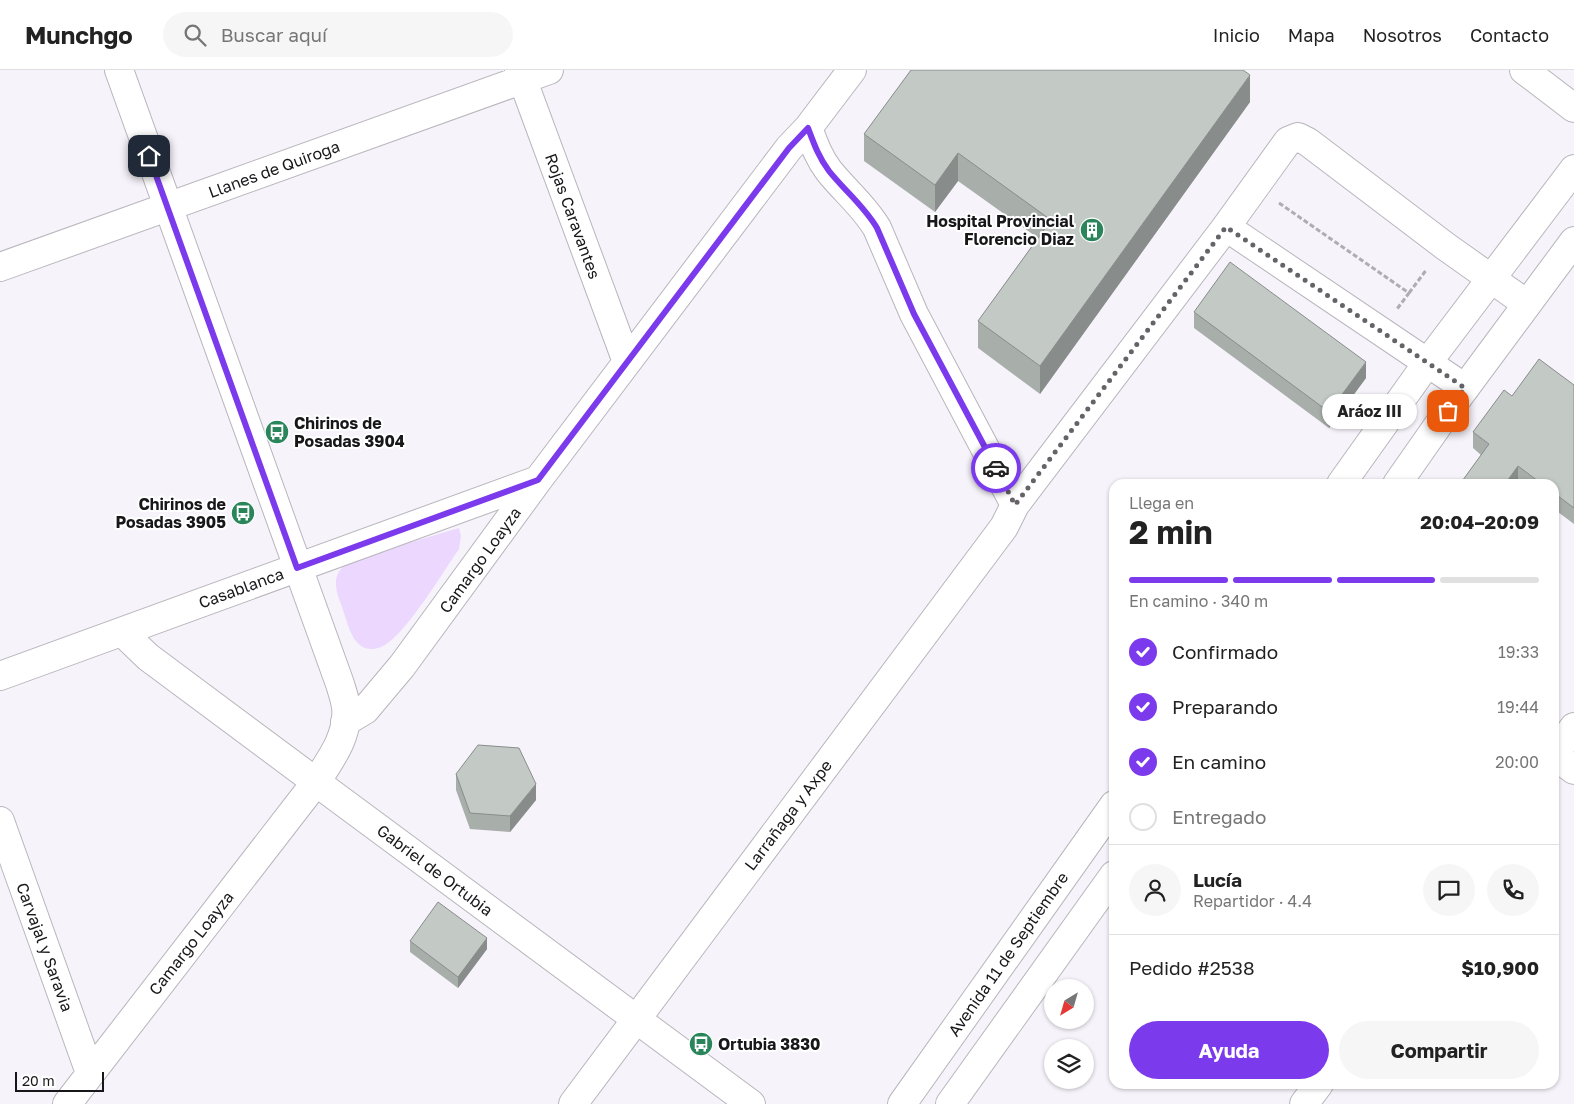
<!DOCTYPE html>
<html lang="es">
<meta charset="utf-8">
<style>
:root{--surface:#fff;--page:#f6f6f6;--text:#222;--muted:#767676;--line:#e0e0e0;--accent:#7c3aed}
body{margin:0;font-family:"Golos Text",sans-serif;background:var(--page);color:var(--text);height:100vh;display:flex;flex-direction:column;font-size:19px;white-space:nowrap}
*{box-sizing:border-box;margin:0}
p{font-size:16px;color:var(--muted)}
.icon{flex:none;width:28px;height:28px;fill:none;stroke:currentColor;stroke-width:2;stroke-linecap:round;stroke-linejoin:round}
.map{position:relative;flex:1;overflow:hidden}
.drawer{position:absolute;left:1109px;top:409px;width:450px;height:610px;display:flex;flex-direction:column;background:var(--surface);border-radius:15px;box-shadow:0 1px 4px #0004}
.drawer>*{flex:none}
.needle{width:32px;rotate:217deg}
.controls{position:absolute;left:1044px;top:909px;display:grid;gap:10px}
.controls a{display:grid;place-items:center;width:50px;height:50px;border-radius:50%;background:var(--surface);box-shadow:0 1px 4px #0004;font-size:25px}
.scale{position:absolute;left:15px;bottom:12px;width:89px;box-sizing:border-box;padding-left:5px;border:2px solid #171619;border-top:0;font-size:14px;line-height:18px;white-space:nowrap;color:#171619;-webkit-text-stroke:4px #fff;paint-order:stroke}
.pin{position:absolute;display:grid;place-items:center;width:42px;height:42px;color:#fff;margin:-21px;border-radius:10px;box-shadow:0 2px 8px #0006}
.courier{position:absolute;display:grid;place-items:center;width:50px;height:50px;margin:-25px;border:4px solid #7c3aed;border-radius:50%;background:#fff;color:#222;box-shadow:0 1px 6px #0007}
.bubble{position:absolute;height:35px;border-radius:18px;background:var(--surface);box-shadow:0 1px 4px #0004;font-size:16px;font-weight:700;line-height:35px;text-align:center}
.headline em{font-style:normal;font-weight:700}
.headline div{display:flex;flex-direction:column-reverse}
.headline{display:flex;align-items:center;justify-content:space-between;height:85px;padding:0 20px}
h1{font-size:32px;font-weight:700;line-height:38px}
.bar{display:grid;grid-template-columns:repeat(4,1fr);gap:8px 5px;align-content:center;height:60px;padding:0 20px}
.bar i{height:6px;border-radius:4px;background:var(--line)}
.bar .selected{background:var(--accent)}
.bar p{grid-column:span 4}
.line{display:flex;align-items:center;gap:12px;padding:0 20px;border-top:1px solid var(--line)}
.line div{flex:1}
.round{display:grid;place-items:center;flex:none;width:52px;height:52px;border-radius:26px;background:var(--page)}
ol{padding:0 20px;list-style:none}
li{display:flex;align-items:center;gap:15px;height:55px}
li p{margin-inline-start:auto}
li .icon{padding:5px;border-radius:50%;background:var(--accent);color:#fff;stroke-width:4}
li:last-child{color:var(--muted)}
li i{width:28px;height:28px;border:2px solid var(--line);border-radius:50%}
.cta{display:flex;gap:10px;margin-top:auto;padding:10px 20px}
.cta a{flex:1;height:58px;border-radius:30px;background:var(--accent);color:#fff;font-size:20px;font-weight:700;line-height:58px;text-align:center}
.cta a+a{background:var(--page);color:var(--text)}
header{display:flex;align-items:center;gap:30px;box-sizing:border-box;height:70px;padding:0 25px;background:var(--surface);border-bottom:1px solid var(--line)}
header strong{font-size:24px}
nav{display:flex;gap:28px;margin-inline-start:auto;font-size:18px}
.search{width:350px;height:45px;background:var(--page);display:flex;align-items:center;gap:12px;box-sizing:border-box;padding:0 18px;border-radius:28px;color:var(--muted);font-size:19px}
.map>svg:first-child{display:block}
.green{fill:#ecd8fe}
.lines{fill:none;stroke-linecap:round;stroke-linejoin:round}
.minor-casing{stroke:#b9b5bc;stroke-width:30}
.major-casing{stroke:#b9b5bc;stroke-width:30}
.path{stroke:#afadb3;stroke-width:3;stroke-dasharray:5 2.5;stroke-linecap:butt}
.minor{stroke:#fff;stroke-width:28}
.major{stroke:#fff;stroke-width:28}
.wall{fill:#a8aeaa}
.shaded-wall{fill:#888d8b}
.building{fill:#c3cac6;stroke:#888d8b}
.done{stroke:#656368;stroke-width:5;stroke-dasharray:0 9}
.route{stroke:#7c3aed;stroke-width:6}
.labels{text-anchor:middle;stroke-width:4;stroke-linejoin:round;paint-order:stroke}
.street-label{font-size:16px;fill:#171619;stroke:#fff}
.poi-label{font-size:16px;font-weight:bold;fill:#171619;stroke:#fff;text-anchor:end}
</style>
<header>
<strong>Munchgo</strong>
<div class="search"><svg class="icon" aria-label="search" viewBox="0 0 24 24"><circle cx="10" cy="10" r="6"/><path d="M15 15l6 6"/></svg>Buscar aquí</div>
<nav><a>Inicio</a><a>Mapa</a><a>Nosotros</a><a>Contacto</a></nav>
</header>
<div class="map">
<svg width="1574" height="1034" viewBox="0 0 1574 1034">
<rect width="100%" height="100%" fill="#f6f3fa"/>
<path class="green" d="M459,458l2,8 -2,13c-16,23 -55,89 -78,98 -26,10 -32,-19 -38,-37 -3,-9 -8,-19 -7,-30 1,-8 7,-13 12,-19z"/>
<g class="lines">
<g class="minor-casing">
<path id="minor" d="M519,0l108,292
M1524,0l50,38
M808,58c6,16 11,30 21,43 16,20 35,35 48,57l37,86 101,191
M1226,157l239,161
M0,197l549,-197
M0,606l538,-196
M345,652l20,-12 37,-44 136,-186 251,-332 19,-20 44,-58
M1554,685l20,-28
M1554,685l20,15
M0,751l90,252
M67,1034l249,-322 -168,-125 -26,-25
M573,1034l431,-577 11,-22 211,-278 62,-86 10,-4 10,5 137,104 82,58
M1304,1034l15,-20"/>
</g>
<g class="major-casing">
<path id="major" d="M119,0l221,614c2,7 5,15 6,23 3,28 -15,52 -30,75l435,322
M1341,414l87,-122 146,-193
M1397,414l51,-73 126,-170
M902,1034l212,-299
M950,1034l164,-229"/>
</g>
<path class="path" d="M1279,133l130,90 -12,16
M1409,223l18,-24"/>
<use href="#minor" class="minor"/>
<use href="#major" class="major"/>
</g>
<path class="wall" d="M1250,32l-210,292 -62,-46v-27l60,-83 -80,-57 -23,31 -71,-51v-27z
M1194,242l172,66 -37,50 -135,-100z
M1574,315v139l-20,-15v-25h-34l-2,-2 -2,2h-56l21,-29 -8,-7v-16z
M456,704l80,26 -26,32 -40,-3 -14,-39z
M410,871l77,8 -29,39 -48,-36z"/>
<path class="shaded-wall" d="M1250,5v27l-210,292v-28z
M958,83v28l-23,31v-27z
M1366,292v16l-37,50v-16z
M1518,396v16l-2,2h-11z
M536,714v16l-26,32v-16z
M487,868v11l-29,39v-11z"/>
<path class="building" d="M911,0h332l7,5 -210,291 -62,-45 73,-101 -93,-67 -23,32 -71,-51z
M1230,192l136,100 -37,50 -135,-100z
M1539,289l35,26v123l-20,-15v-9h-12l-24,-18 -13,18h-45l29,-40 -16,-12 31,-42 8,6z
M478,675l41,3 17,36 -26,32 -40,-3 -14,-39z
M438,832l49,36 -29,39 -48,-36z"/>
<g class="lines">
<path class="done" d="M996,398l19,37 211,-278 239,161 -17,23"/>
<path class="route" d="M149,86l148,412 241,-88 251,-332 19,-20c6,16 11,30 21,43 16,20 35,35 48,57l37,86 82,154"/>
</g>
<defs>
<g id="building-disc" transform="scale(1.25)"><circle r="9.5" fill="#2b855b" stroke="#fff"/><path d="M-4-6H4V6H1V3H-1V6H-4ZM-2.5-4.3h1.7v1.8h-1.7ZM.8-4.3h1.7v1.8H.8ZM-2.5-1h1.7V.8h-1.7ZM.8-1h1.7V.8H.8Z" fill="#fff"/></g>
<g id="bus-disc" transform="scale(1.25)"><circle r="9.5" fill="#2b855b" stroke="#fff"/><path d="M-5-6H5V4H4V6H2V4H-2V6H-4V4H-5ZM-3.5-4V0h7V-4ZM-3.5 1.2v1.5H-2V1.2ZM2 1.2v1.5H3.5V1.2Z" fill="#fff"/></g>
</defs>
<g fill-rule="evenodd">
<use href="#building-disc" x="1092" y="160"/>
<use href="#bus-disc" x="277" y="362"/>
<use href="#bus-disc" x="243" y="443"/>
<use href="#bus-disc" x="701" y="974"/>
</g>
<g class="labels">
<g class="street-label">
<text transform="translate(274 99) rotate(-20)" y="6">Llanes de Quiroga</text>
<text transform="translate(573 146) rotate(70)" y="6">Rojas Caravantes</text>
<text transform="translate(480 490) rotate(-54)" y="6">Camargo Loayza</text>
<text transform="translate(241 518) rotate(-20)" y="6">Casablanca</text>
<text transform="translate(788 745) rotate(-53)" y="6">Larrañaga y Axpe</text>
<text transform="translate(435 800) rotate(37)" y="6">Gabriel de Ortubia</text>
<text transform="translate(191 873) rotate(-52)" y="6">Camargo Loayza</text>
<text transform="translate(45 877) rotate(70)" y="6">Carvajal y Saravia</text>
<text transform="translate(1008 884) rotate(-55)" y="6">Avenida 11 de Septiembre</text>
</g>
<g class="poi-label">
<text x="1074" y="157">Hospital Provincial<tspan x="1074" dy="18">Florencio Diaz</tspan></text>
<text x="294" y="359" text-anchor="start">Chirinos de<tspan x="294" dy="18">Posadas 3904</tspan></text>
<text x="226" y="440">Chirinos de<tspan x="226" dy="18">Posadas 3905</tspan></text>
<text x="718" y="980" text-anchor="start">Ortubia 3830</text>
</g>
</g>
</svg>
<div class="controls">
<a><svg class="needle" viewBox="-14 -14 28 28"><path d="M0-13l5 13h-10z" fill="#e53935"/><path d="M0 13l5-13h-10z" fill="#767676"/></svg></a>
<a><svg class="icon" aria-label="layers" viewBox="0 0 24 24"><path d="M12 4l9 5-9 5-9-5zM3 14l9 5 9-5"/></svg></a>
</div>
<div class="scale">20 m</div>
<div class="pin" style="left:1448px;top:341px;background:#ea580c"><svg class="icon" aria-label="bag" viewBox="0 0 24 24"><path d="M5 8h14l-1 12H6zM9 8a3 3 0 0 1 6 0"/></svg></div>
<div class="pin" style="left:149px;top:86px;background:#1f2937"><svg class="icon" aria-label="home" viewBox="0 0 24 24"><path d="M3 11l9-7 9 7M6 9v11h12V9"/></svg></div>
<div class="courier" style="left:996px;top:398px"><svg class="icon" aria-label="car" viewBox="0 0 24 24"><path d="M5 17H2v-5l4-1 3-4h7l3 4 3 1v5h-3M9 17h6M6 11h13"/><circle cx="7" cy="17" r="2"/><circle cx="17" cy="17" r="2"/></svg></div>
<div class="bubble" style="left:1322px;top:324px;width:95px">Aráoz III</div>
<section class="drawer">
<div class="headline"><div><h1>2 min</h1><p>Llega en</p></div><em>20:04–20:09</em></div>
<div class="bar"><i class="selected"></i><i class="selected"></i><i class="selected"></i><i></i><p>En camino · 340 m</p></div>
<ol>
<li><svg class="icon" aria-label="check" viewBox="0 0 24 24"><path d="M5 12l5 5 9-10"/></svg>Confirmado<p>19:33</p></li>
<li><svg class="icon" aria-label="check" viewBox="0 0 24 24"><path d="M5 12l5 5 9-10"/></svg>Preparando<p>19:44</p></li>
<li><svg class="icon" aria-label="check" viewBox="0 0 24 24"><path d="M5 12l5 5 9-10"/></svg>En camino<p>20:00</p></li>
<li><i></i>Entregado</li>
</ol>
<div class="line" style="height:90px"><a class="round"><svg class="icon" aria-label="person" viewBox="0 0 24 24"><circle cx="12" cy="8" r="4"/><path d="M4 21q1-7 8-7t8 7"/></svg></a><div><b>Lucía</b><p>Repartidor · 4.4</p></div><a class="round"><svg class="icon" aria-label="chat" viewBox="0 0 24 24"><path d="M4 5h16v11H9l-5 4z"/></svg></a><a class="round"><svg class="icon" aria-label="phone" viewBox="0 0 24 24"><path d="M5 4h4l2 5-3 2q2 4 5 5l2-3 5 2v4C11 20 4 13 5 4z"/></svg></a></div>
<div class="line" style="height:65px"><div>Pedido #2538</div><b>$10,900</b></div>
<div class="cta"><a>Ayuda</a><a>Compartir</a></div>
</section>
</div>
